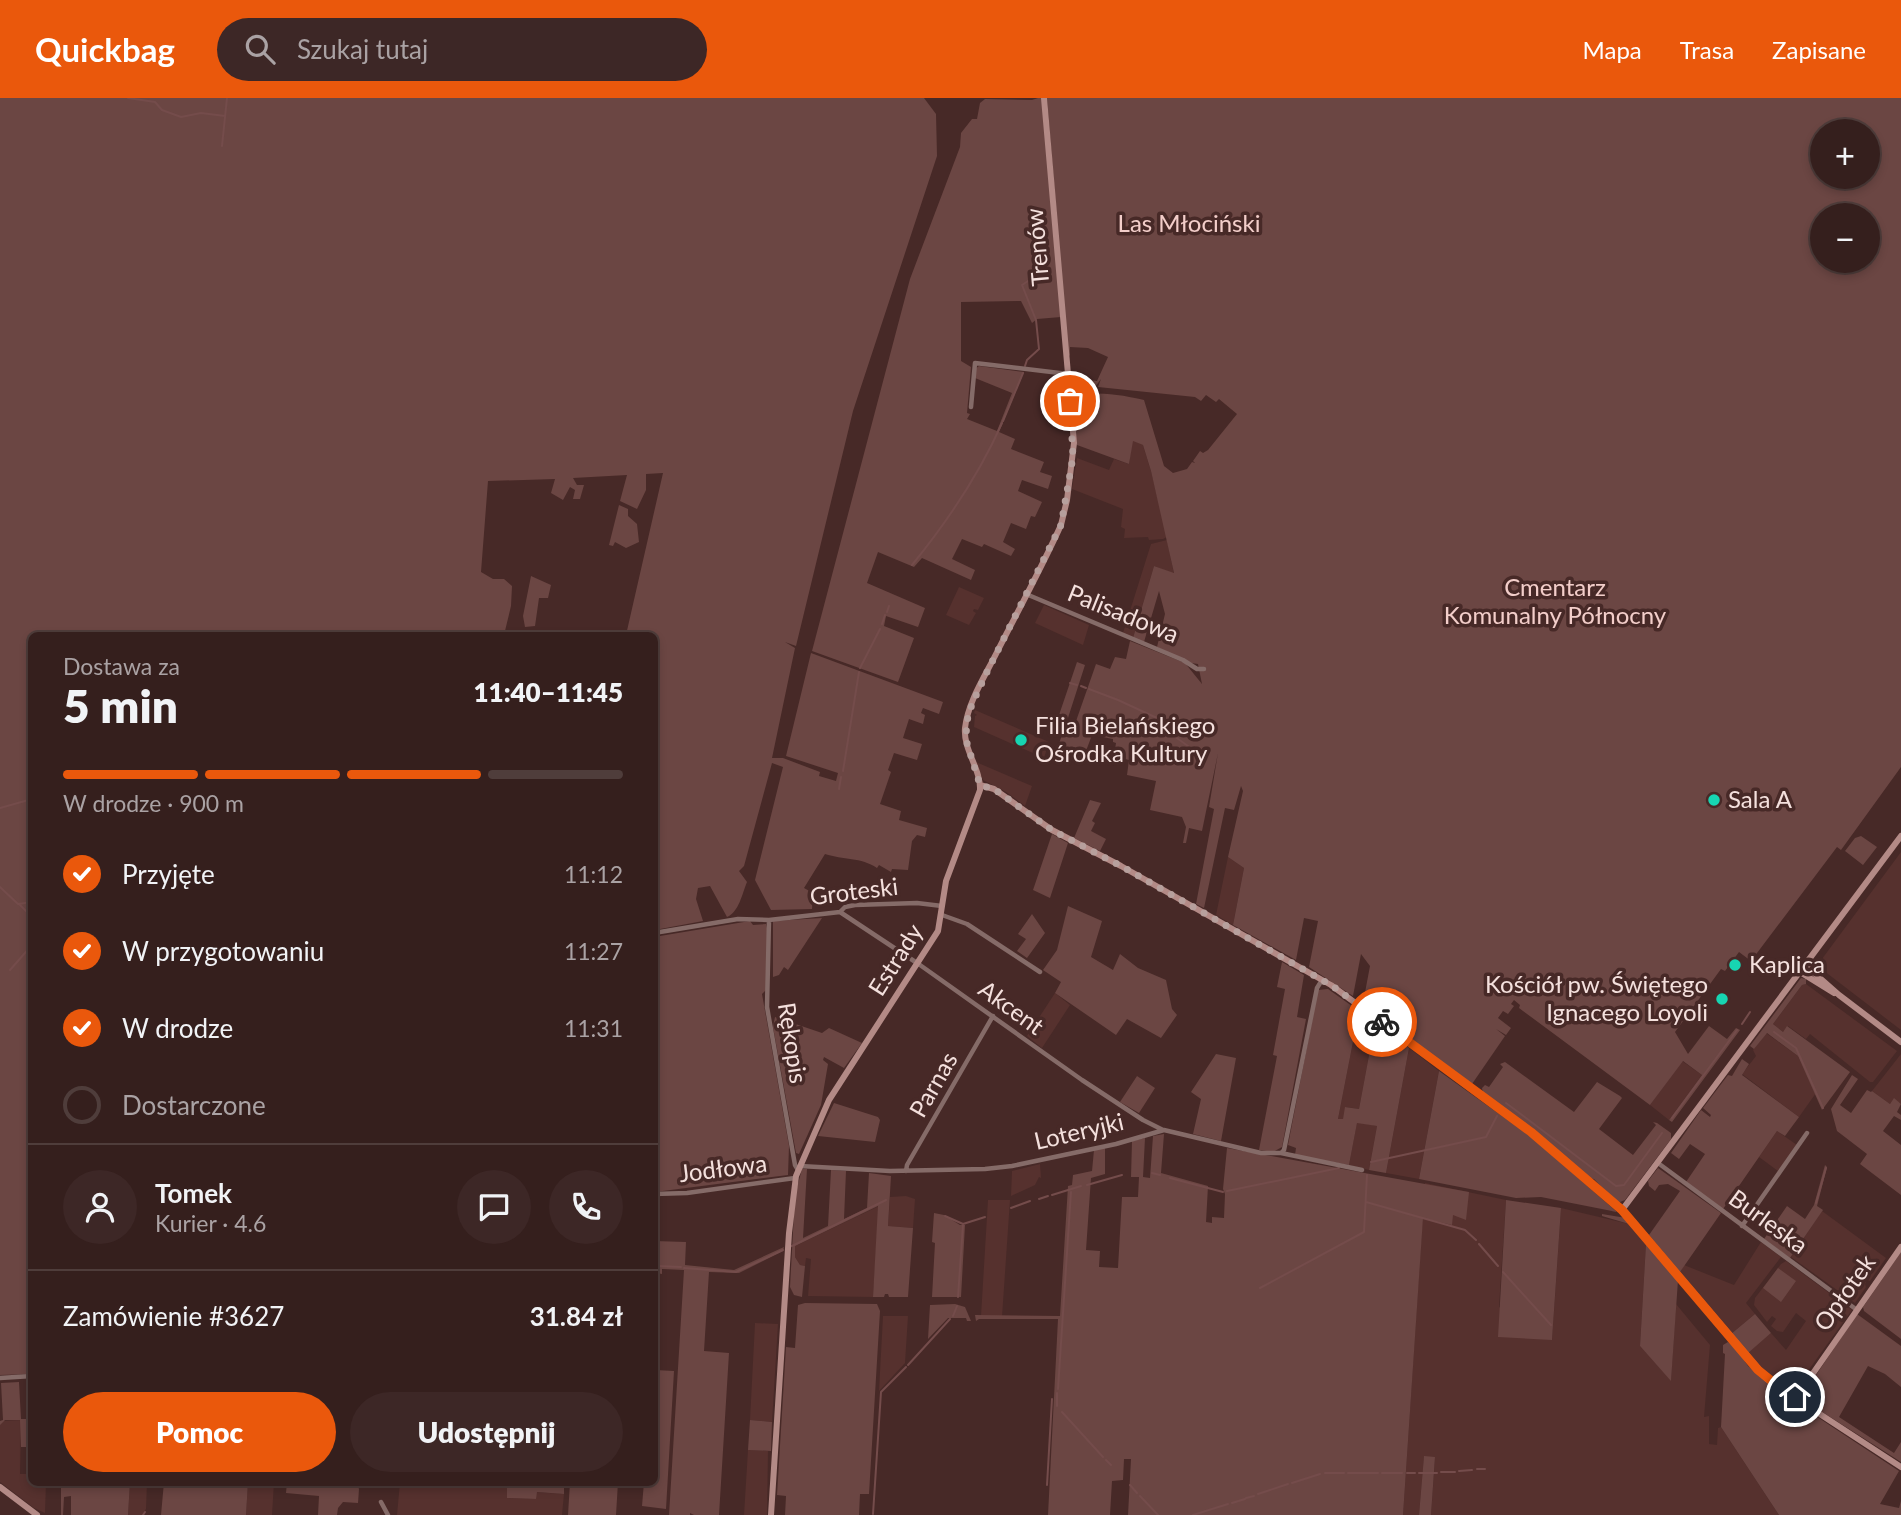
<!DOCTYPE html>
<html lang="pl">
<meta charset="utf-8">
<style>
:root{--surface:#351f1d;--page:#3d2726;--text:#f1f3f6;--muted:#aaa2a4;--line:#4f3d3b;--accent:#ea580c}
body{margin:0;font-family:Lato,sans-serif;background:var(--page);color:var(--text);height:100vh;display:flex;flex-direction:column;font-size:26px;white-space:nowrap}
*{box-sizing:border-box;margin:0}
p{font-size:23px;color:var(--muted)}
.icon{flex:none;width:38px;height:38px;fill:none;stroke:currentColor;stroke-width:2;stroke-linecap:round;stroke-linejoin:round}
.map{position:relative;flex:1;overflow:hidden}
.drawer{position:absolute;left:28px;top:534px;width:630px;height:854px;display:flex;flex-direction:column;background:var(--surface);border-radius:10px;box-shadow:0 4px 10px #0003,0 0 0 2px var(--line)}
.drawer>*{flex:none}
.tools{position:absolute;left:1810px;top:21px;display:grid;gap:14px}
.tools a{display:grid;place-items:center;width:70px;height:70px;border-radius:50%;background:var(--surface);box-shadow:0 4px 10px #0003,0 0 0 2px var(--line);font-size:35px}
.pin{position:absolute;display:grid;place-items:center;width:60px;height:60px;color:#fff;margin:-30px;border:4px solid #fff;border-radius:50%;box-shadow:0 2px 7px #0007}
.courier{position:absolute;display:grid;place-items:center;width:70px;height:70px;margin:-35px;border:5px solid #ea580c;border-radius:50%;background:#fff;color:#222;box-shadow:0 2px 9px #0007}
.headline em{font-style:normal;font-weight:800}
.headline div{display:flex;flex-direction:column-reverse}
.headline{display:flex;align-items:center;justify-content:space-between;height:119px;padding:0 35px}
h1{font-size:46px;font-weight:800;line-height:52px}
.bar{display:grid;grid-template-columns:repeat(4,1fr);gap:10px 7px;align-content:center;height:84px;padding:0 35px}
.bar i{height:9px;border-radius:5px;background:var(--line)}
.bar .on{background:var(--accent)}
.bar p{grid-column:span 4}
.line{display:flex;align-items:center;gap:18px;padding:0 35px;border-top:2px solid var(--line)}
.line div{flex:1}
.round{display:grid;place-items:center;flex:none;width:74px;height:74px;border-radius:37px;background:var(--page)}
ol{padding:0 35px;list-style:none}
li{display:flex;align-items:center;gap:21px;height:77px}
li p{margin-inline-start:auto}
li .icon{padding:7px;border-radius:50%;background:var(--accent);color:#fff;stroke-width:4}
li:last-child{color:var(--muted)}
li i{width:38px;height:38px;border:4px solid var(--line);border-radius:50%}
.cta{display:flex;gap:14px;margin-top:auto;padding:14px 35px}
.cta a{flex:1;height:80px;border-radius:42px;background:var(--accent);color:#fff;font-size:28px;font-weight:800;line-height:80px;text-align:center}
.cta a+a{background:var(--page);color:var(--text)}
header{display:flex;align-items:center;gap:42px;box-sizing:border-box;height:98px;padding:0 35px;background:var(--accent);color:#fff}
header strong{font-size:33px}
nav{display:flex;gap:38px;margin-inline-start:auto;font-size:24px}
.search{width:490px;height:63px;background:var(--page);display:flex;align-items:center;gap:18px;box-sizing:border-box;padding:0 24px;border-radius:38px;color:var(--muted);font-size:26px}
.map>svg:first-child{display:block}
.built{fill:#56312e}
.green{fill:#6b4643;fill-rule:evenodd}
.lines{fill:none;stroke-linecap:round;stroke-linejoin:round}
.stream{stroke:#744c4b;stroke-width:2}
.street{stroke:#856b68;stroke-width:4.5}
.secondary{stroke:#b38a86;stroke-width:6}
.done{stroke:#b7a09d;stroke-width:7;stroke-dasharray:0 12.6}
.route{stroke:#ea580c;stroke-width:9}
.poi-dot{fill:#17d5b2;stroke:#472927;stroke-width:2.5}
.labels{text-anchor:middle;stroke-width:7;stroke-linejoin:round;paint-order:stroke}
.park-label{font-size:24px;fill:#f3ceca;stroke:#472927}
.street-label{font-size:24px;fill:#f4e0dd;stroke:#472927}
.poi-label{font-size:24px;fill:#f4e0dd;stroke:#472927;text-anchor:start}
</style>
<header>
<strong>Quickbag</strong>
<div class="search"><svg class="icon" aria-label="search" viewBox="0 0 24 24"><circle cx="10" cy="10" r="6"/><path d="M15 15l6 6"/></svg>Szukaj tutaj</div>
<nav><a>Mapa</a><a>Trasa</a><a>Zapisane</a></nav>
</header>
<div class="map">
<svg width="1901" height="1417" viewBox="0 0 1901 1417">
<rect width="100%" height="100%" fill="#472927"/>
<path class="built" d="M1132,342l11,5 8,26 16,66 -4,2 -14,1 -1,-3 -24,1 1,-9 -4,-2 2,-18 -51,-20 5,-31 32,12 5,-11 15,5z
M1167,442l7,34 -20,-8 -21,72 -10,-5 28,-89z
M959,489l25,11 -6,12 -4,-1 -1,2 3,2 -7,12 -23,-10z
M1044,507l45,20 -6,20 -48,-22z
M975,612l74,32 -5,16 -70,-31 1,-11 2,-1 -3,-2z
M976,664l56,24 -7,20 -19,-14 -23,-12z
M1901,754v178l-73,-56 -8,-8 -1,-3z
M1228,759l16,11 -11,57 -17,-10z
M1806,886l91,67 -24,31h-3l-60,-48 -4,5 -18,-13 -5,6 -10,-8 29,-39z
M1055,895l15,12 -28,43 -15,-12z
M1359,913l16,12 -16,86 -13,-2 -3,13 -5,-1z
M1766,935l32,23 18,37 -17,24 -57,-43 14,-18 -3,-6z
M1409,950l30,23 -20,108 -33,-6z
M1901,956v50l-7,-5 -4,5 -18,-13z
M1682,963l20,14 -33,45 -19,-15z
M1357,1024l20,4 -8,44 -20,-5z
M1777,1033l20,14 -19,26 -19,-14z
M1040,1066l1,14 -2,-1 -4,8 -24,11 1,-25z
M1425,1085l81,17 -7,107 53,33 9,-132 68,16 17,20 -6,102 31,34 5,-76 34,41 -6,72 5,-1v28l8,1 1,-17 3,-1 58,88h-348l4,-57 -11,-1 -5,58h-16z
M906,1098l9,3 -2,29 -25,-2 2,-29z
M988,1102h22l-8,117 -21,-1z
M879,1108l-6,91 -65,-1 3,-37 -5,-1 -1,8 -5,-1 -5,-8v-11z
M1822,1113l64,47 -16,23 -3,-1 -2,4 1,3 -11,16 -64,-46z
M1761,1144l20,15 -35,46 9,11 -24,20 -51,-62 4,-7 50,20z
M1786,1163l66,49 -55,76 -17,-1 -13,-10 -19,-23 23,-19 15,17 20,-29 -10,-8 -13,19 -6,-1 -6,-5 5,-7 -4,-3 -5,6 -13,-17 1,-7 26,-34z
M883,1218h25l-3,47 -26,28z
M755,1225l23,1 -6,98 -22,-2z
M21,1322l-1,54h11l1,8h14l-1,31 -11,-5 -34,-26v-61z
M748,1352l20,1 -1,64h-23z
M130,1384h17l-1,27 -4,6h-14z
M248,1384h26l-2,33h-26z
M400,1384h91v5l16,1v10l28,1 1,-7 28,2 -2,21h-165z"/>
<path class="green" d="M0,0h924l12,16 1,42 -84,255 -57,235 -11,-4 10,6 -23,110h11l37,14 -1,4 17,5 2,-8 -52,-17 25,-103 132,49 -4,12 -16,-6 -2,5 4,2 -2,9 -14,-5 -6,19 19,6 -5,16 -23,-7 -6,17 3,2 -11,32 21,7 -2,9 28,8 -2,9 -8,-2 -5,6 -4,29 -16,-1 -1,3 -12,-7 -2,3c-16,-11 -34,-8 -52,-14l-21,34 9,5 -1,16 -41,1 -16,-30 28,-113 -11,-4 -28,103 -5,5 8,11c-5,12 -8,30 -20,35l-17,-31 -12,2 -2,11 7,22 -48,9 -1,-295h-28l37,-162 -17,1v16l-9,19 -17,-8 7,-26 -54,3 4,7h7l-4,14h-7l2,-9 -5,-3 -7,13 -12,-7 4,-14 -67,2 -7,91 12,7h11l8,7 -1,20 -7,29h-472v739l-32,1z
M1038,0h4l19,219 -24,2 -5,4 -11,-22 -60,1v59l10,6 -4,46 3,1 -3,5 30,12 15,-38 -37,-15v-9l4,-3 45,6 -25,60 16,7 -4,10 33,13 -4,10 12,4 -4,13 -26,-9 -4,11 24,11 -7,15 -4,-1 -5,13 -15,-6 -8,19 12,7 -4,7 -27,-12 -2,3 -20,-8 -10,20 23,11 -4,10 -49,-22 -8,9 -36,-15 -11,31 58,25 -7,19 -32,-11 -2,10 30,12 -16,44 -86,-31 98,-372 50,-132 1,-14 11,-14h5l3,-16 5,-4 47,1z
M1047,0h854v669l-60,83 -4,-3 -86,114 -12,-9 -14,19 -4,-2 -46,63 13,22 21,-28 18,13 9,-11 4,2 -68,92 -3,-2 33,-45 -19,-14 -33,44 -131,-97 1,-3 -6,-5 -3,4 3,2 -6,8 -5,-3 -5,7 13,10 -5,7 -10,-6 9,7 -33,48 -109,-81 7,-37 -9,-12 -8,42 -44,-29 9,-46 -14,-3 -8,42 -63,-35 11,-57 -16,-11 15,-66 -2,-5 -7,24 -9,-2 -21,100 -8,-4 18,-95 -5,-2 9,-54 -16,78 -13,-3 -3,15h-3l3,-16 -4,-10 -32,-7 6,-29 -29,-6 2,-15 -15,-4 2,-13 -3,-1v-3l-21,-4 -9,24 -18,-6 1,-3 -8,-3 8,-25 9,2 21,-60 14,5 5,-12 11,2 4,-18 55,22 17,21 -4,-20 -7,-1 -34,-16 8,-33 -6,-23 -15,51 -11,-4 21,-72 20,7 -23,-102 -8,-26 -10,-4 -4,23 -52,-19 -2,-13 3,-8h3l-1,-4 10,-25h-4l-11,26 -1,-22c13,-11 54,-3 70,1l20,66 9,7 14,-4 5,-7 3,1 -2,-2 7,-10 3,2 5,-3 29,-36 -18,-15 -3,3 -10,-7 -5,6 -6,-4 -97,-10 3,-8 -6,8 -3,1 -2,-8 7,1 11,-24 -20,-9 -18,-1v9l-2,-2zM1822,33h45v46h-45zM1822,117h45v46h-45z
M619,407l9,4v7l9,8 2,18 -13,6 -11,-6 -2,4 -4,-1z
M531,478l20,9 -3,13h-9l-4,28 -10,1 -2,-11z
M1077,564l8,3 -18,56 -9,-3z
M1090,702l11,3 -9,18 3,2 -4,8 15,8 -6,12 -26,-13z
M1052,736l16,9 -18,55 -17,-8z
M1861,738l16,11 -14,18 -18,-14 10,-13z
M1068,808l34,15 -11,36 22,13 7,-16 18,14 28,12 6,29 5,6 -16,23 -34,-19 -11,16 -61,-42 6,-11 -18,-12 14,-20z
M1032,816l13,19 -18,25 -10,-7 9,-12 -8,-5z
M822,820l-34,52 -4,-3 -5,8 -6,2v-56z
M750,823l3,4 13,-1 2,8 -2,58 -4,4 27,152 -1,29 -133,17 -1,-255z
M1282,864l22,13 -7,42 9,2 -24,128 -9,5 -14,-2 18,-94 -4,-1 12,-66 -8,-2z
M1801,880l5,1v5l-4,1 -29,39 10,8 4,-6 63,46 -28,38 -24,-54 -31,-23 -13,16 -4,-3z
M1328,891l31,22 -21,108h5l2,-12 14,2 16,-86 34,25 -23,125 -17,-3 8,-44 -20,-3 -8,42 -54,-10 1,-7 -8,-3 30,-155z
M775,919l47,16 7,-5 33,15 -18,25 -20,-11 -1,3 5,4 -7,41 -22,49 -3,-1 -23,-126z
M1216,956l20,4 -15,83 -28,-7 8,-35 -10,-7z
M1742,961l7,5 -7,11 57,42 -14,19 -8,-5 -54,78 -37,-27 19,-28 -15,-10 -11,15 -8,-6 30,-43 9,7 1,-2 -8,-7 25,-33 4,1z
M1505,964l69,50 23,-30 23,14 2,2 -23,31 34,26 23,-30 -3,-3 4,1 14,10v6l-46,61 -5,2 -6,-2 -20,-21 -6,-1 -57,-49 -48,-36 -1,-5 3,-3 4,2 14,-20 -3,-3z
M1439,973l91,65 87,76 -76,-15 -25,1 -97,-19z
M1852,977l6,4 -18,26 11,8 16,-23 4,2 1,-1 18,13 4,-6 7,6 -4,8 4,3v5l-7,-4 -11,15 18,14v50l-41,-31 7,-10 -30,-23 -6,-22z
M1137,978l18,12 -16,25 -19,-11z
M834,1005l44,14 2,3 -5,22 -57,-6z
M1164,1036l-3,39 47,13 -2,36 6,1v-6l12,1 1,-24 -2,-5 4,-41 242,44 -3,28 -13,-5 -1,10 -29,-7 -20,297h-275l3,-56h-7l-1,21 -11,1 -2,34h-62l10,-196h-79l-3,2 -1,-6 85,1 8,-130 4,-1 1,-10 19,-4 2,-21 11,-2v26l-14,4 -5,72 14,1 -1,16 19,1 4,-71h16l1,-20h-8l1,-36 13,-3 -2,39 7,1 3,-42z
M1825,1067l2,2 -10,39 6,4 -33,48 -26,-19 23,-33 18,13 9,-14z
M1658,1070l63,45 -41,59 -31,-37 31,-44 -12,-7 -9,1 -4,6 -6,-5 -1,-5z
M802,1071h5l-4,69 25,-12 3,-56 15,1 -2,48 23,-11 2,-35 22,3 -3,50 25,2 -5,69h-19l-1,-3h-3l-1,3h-11l5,-91 -83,40v11l5,8 5,1 -3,31 -8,-2 -4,-8 5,-92z
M1506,1102l55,8 -9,132 -54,-3z
M934,1115l10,2 16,10h5l-4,72h-29l3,-54 -3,-1z
M1602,1116l24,4 20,26 32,36 -7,101 -31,-35 6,-102 -17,-20 -27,-8z
M654,1143l32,1 -1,23 49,5 50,-23 -1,4 -44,22 -30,-1 -5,79 25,2 -10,162h-25l-4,-2v2h-21l15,-245 -22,-1v5l-5,-1v-6h-2z
M1901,1154v87l-37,-28 -1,-4z
M1778,1170l18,13 -15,21 -18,-14z
M805,1205l72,1 3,7 -11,183h-9l-1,21h-74l1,-19 -9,-1 9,-148 9,1 3,-43z
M955,1206l10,3 6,14h-4l-1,-3h-18l-20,21 2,-34z
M1755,1216l16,19 -23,20 -17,-19z
M1857,1216l44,32v41l-16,-13 -17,-8 -29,51 55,36 7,-11v20l-96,-61 -1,-8z
M1728,1244l9,8 11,16 33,27 118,78 -19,33 19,4 2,-7v14h-122l-58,-88 4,-73 -2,-1v-8z
M655,1272l19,1 -8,138 -24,-3 2,-24h10z
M19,1284l2,37h10v28h-10l-1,-27h-15l-5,5v-4l3,-1 -2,-37z
M750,1322l22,2 -1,29 -23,-1z
M1424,1358l11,1 -4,58h-12z
M61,1384h69l-2,33h-57v-19l-7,1 -1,18h-2z
M164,1384h84l-2,33h-85z
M287,1384h69l3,7 -1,14 -15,-1 -5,6 -1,7h-19l1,-19 -33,-3z
M491,1384h73v12l-27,-2 -1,7 -29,-1v-10l-17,-1z
M570,1384h48l-2,33h-48z"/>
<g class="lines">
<path class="stream" d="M128,0l27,4 7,8 19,7 20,-4 24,3
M222,48l5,-48
M1025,268l2,-6 12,-11 -3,-29 -14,-35 9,-6
M1003,323l20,-48
M912,467c35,-43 67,-90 90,-142
M887,514l2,-6
M882,526l3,-9
M860,570l20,-39
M1070,585l7,2
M1081,588l5,2
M1089,591l29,11 39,18 3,8 28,20
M1191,650l11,9
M843,673l16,-99
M839,691l2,-12
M0,710l32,-9
M0,789l18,17 14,-2
M20,807l12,12
M10,872l22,-25
M1742,926l8,-12
M1774,934l22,16 27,60
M1506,1005l110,83 8,-1 38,-52
M1672,1020l65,-88
M1371,1064l115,-25 11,-21
M1152,1075l8,2
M1170,1080l53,14
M1087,1087l35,-10
M1227,1093l112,-23
M1052,1097l29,-9
M1039,1101l9,-3
M1366,1104l99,28 11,10
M1816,1105l10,-35
M1011,1110l19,-7
M945,1118l18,8 22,-7
M1479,1146l19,22
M792,1148l94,-46
M658,1168l23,1
M684,1170l52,4 47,-22
M1503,1174l48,53
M1260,1190l104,-56 3,-57
M958,1199l5,-73
M953,1218l4,-10
M908,1267l42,-46
M1058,1291l13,-197
M1057,1308v-13
M1062,1314l41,45
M1106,1362l5,5
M1477,1371h8
M1459,1373l13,-1
M1441,1374h14
M1325,1375h19
M1348,1375h30
M1382,1375h20
M1407,1375h8
M1419,1375h18
M1292,1385l28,-9
M1047,1387l5,-86
M1130,1387l7,8
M1258,1396l30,-10
M1140,1398l18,19
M1246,1400l8,-2
M1232,1405l13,-4
M873,1416l8,-122 25,-25
M143,1417l2,-3
M1193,1417l35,-11"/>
<path class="street" d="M971,309l4,-44 93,11
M1026,496l157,66 14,9h7
M840,814l80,53 162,115 61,40 20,10
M942,817l25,9 73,48
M769,822l-2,87 28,158 3,5
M654,835l84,-14 31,1 71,-8 5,-5 10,-2 62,-2 25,3
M1281,1055l3,-3 33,-162 5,-8
M1658,1065l199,147
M800,1068l90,5 95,-2 27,-3 104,-22 48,-14 97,23h20l81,17
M906,1073l1,-6 86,-149
M654,1096l33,-1 108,-15
M1742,1128l65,-93
M0,1280l32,-2
M381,1404l7,13"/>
<path class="secondary" d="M980,687l14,4 58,41 69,36 210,119 199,147 100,86 137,161c13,10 28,16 39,26l95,62
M1805,867l34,30 62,47
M1800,874l34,21
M1622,1112l279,-374
M1800,1299v-5l101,-145
M0,1389l37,28
M771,1417l18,-282 7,-57 33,-76 109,-169 8,-50 34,-91c1,-21 -17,-40 -15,-62 3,-26 20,-52 31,-74 22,-43 45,-85 65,-129l6,-25 7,-57 -30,-345"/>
</g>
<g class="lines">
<path class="done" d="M1070,303l3,56 -12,68 -74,147 -15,32 -6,20 1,19 13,42 14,4 58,41 69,36 210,119 51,37"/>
<path class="route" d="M1382,924l149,110 91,78 136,160 21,17 16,10"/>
</g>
<g class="poi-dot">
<circle cx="1021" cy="642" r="7"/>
<circle cx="1714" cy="702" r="7"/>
<circle cx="1735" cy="867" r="7"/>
<circle cx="1722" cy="901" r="7"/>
</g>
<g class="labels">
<g class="park-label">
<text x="1189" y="134">Las Młociński</text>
<text x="1555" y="498">Cmentarz<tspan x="1555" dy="28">Komunalny Północny</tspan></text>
</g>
<g class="street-label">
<text transform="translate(1038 149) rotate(-95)" y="8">Trenów</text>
<text transform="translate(1123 516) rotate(22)" y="8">Palisadowa</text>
<text transform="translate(854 794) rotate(-7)" y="8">Groteski</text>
<text transform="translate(896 862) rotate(-58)" y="8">Estrady</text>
<text transform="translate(1011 910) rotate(36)" y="8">Akcent</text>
<text transform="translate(792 945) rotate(81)" y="8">Rękopis</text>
<text transform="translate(934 987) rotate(-60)" y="8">Parnas</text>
<text transform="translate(1079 1034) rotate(-13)" y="8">Loteryjki</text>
<text transform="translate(723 1071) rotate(-7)" y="8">Jodłowa</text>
<text transform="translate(1768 1124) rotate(36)" y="8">Burleska</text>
<text transform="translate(1845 1195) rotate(-55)" y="8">Opłotek</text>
</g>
<g class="poi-label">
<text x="1035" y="636">Filia Bielańskiego<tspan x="1035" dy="28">Ośrodka Kultury</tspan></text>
<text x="1728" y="710">Sala A</text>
<text x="1749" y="875">Kaplica</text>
<text x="1708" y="895" text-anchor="end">Kościół pw. Świętego<tspan x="1708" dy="28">Ignacego Loyoli</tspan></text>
</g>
</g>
</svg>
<div class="tools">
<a>+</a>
<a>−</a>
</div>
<div class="pin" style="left:1070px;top:303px;background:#ea580c"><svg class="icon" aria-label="bag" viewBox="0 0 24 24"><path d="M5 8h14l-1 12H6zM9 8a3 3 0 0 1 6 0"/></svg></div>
<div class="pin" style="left:1795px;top:1299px;background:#1f2937"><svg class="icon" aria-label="home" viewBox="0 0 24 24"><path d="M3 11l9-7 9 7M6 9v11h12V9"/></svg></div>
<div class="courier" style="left:1382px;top:924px"><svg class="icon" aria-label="bike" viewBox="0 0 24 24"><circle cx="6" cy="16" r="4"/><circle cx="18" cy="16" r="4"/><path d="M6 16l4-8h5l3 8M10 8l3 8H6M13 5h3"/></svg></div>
<section class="drawer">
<div class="headline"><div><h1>5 min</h1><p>Dostawa za</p></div><em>11:40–11:45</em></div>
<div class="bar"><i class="on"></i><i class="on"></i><i class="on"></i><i></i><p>W drodze · 900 m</p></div>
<ol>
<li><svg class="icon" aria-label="check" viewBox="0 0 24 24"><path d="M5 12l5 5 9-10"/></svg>Przyjęte<p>11:12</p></li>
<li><svg class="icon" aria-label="check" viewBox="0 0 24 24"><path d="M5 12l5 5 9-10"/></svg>W przygotowaniu<p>11:27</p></li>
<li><svg class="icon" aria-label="check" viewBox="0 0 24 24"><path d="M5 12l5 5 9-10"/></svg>W drodze<p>11:31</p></li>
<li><i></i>Dostarczone</li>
</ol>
<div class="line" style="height:126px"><a class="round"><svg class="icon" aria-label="person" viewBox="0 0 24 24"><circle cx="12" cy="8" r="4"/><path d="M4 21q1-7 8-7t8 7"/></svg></a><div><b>Tomek</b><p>Kurier · 4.6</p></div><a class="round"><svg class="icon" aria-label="chat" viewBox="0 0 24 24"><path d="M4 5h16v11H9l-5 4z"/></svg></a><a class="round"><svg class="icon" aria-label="phone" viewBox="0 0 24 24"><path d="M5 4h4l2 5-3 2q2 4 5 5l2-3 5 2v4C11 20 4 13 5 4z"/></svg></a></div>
<div class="line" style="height:91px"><div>Zamówienie #3627</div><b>31.84 zł</b></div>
<div class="cta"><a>Pomoc</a><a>Udostępnij</a></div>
</section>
</div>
